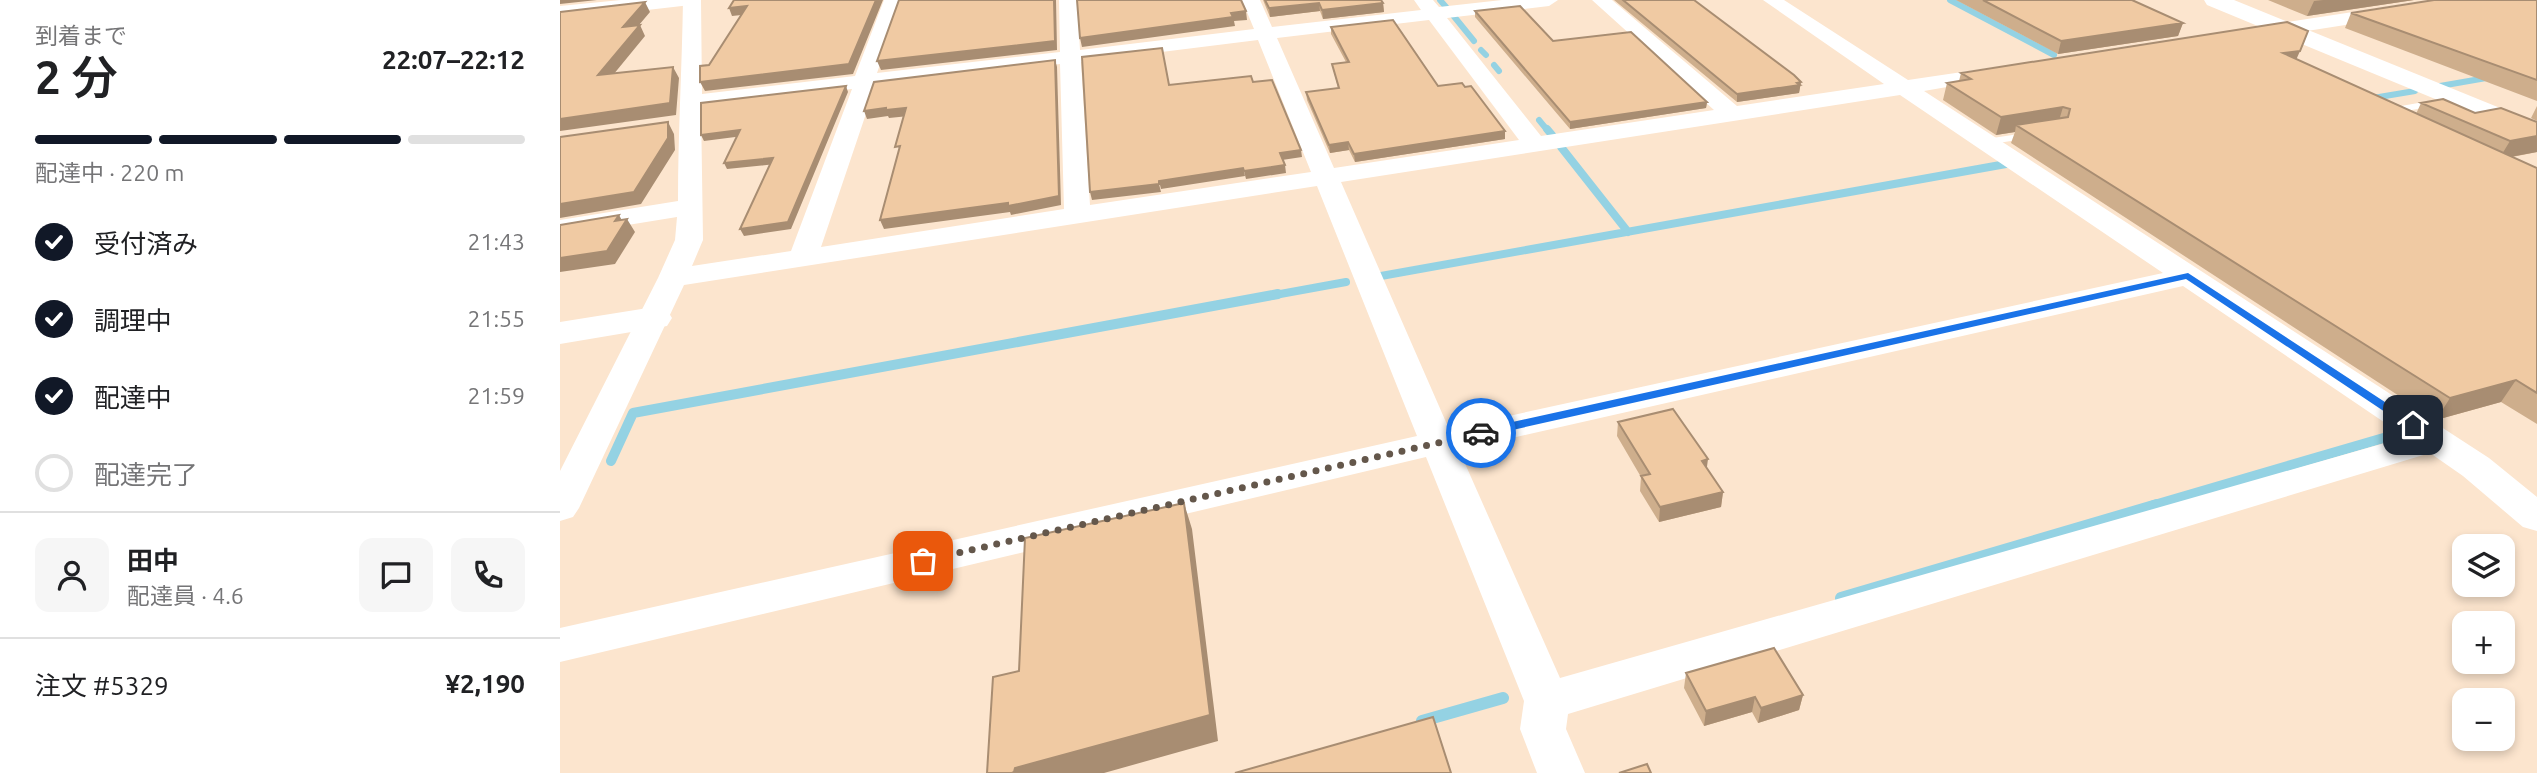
<!DOCTYPE html>
<html lang="ja">
<meta charset="utf-8">
<style>
:root{--surface:#fff;--page:#f6f6f6;--text:#202124;--muted:#757577;--line:#e0e0e0;--accent:#111827}
body{margin:0;font-family:Ubuntu,"Noto Sans JP",sans-serif;background:var(--page);color:var(--text);height:100vh;display:flex;flex-direction:column;font-size:26px;white-space:nowrap}
*{box-sizing:border-box;margin:0}
p{font-size:23px;color:var(--muted)}
.icon{flex:none;width:38px;height:38px;fill:none;stroke:currentColor;stroke-width:2;stroke-linecap:round;stroke-linejoin:round}
.map{position:relative;flex:1;overflow:hidden}
.side{display:flex;flex-direction:column;background:var(--surface);width:560px}
.side>*{flex:none}
.controls{position:absolute;left:1892px;top:534px;display:grid;gap:14px}
.controls a{display:grid;place-items:center;width:63px;height:63px;border-radius:14px;background:var(--surface);box-shadow:0 4px 10px #0003;font-size:35px}
.pin{position:absolute;display:grid;place-items:center;width:60px;height:60px;color:#fff;margin:-30px;border-radius:14px;box-shadow:0 4px 10px #0006}
.courier{position:absolute;display:grid;place-items:center;width:70px;height:70px;margin:-35px;border:5px solid #1a73e8;border-radius:50%;background:#fff;color:#222;box-shadow:0 2px 9px #0007}
.headline em{font-style:normal;font-weight:600}
.headline div{display:flex;flex-direction:column-reverse}
.headline{display:flex;align-items:center;justify-content:space-between;height:119px;padding:0 35px}
h1{font-size:46px;font-weight:600;line-height:52px}
.bar{display:grid;grid-template-columns:repeat(4,1fr);gap:10px 7px;align-content:center;height:84px;padding:0 35px}
.bar i{height:9px;border-radius:5px;background:var(--line)}
.bar .on{background:var(--accent)}
.bar p{grid-column:span 4}
.line{display:flex;align-items:center;gap:18px;padding:0 35px;border-top:2px solid var(--line)}
.line div{flex:1}
.round{display:grid;place-items:center;flex:none;width:74px;height:74px;border-radius:14px;background:var(--page)}
ol{padding:0 35px;list-style:none}
li{display:flex;align-items:center;gap:21px;height:77px}
li p{margin-inline-start:auto}
li .icon{padding:7px;border-radius:50%;background:var(--accent);color:#fff;stroke-width:4}
li:last-child{color:var(--muted)}
li i{width:38px;height:38px;border:4px solid var(--line);border-radius:50%}
main{display:flex;flex:1;min-height:0}
.map>svg:first-child{display:block}
.lines{fill:none;stroke-linecap:round;stroke-linejoin:round}
.stream-far3{stroke:#94d2e3;stroke-width:6}
.stream-far2{stroke:#94d2e3;stroke-width:8}
.stream-far1{stroke:#94d2e3;stroke-width:10}
.stream{stroke:#94d2e3;stroke-width:12}
.service{fill:#fff;fill-rule:evenodd}
.minor{fill:#fff;fill-rule:evenodd}
.tertiary{fill:#fff;fill-rule:evenodd}
.wall{fill:#ceae8c}
.shaded-wall{fill:#a88d72}
.building{fill:#f0caa3;stroke:#a88d72;stroke-width:2}
.route{fill:#1a73e8}
.done{stroke:#64574b;stroke-width:7;stroke-dasharray:0 12.6}
</style>
<main>
<section class="side">
<div class="headline"><div><h1>2 分</h1><p>到着まで</p></div><em>22:07–22:12</em></div>
<div class="bar"><i class="on"></i><i class="on"></i><i class="on"></i><i></i><p>配達中 · 220 m</p></div>
<ol>
<li><svg class="icon" aria-label="check" viewBox="0 0 24 24"><path d="M5 12l5 5 9-10"/></svg>受付済み<p>21:43</p></li>
<li><svg class="icon" aria-label="check" viewBox="0 0 24 24"><path d="M5 12l5 5 9-10"/></svg>調理中<p>21:55</p></li>
<li><svg class="icon" aria-label="check" viewBox="0 0 24 24"><path d="M5 12l5 5 9-10"/></svg>配達中<p>21:59</p></li>
<li><i></i>配達完了</li>
</ol>
<div class="line" style="height:126px"><a class="round"><svg class="icon" aria-label="person" viewBox="0 0 24 24"><circle cx="12" cy="8" r="4"/><path d="M4 21q1-7 8-7t8 7"/></svg></a><div><b>田中</b><p>配達員 · 4.6</p></div><a class="round"><svg class="icon" aria-label="chat" viewBox="0 0 24 24"><path d="M4 5h16v11H9l-5 4z"/></svg></a><a class="round"><svg class="icon" aria-label="phone" viewBox="0 0 24 24"><path d="M5 4h4l2 5-3 2q2 4 5 5l2-3 5 2v4C11 20 4 13 5 4z"/></svg></a></div>
<div class="line" style="height:91px"><div>注文 #5329</div><b>¥2,190</b></div>
</section>
<div class="map">
<svg width="1977" height="773" viewBox="0 0 1977 773">
<rect width="100%" height="100%" fill="#fce5ce"/>
<g class="lines">
<path class="stream-far3" d="M880,0l6,7
M1390,0l104,55
M892,14l22,27
M921,50l5,5
M934,65l5,6
M1880,86l52,-9
M1807,99l48,-8
M979,120l9,11"/>
<path class="stream-far2" d="M987,129l5,6
M1001,147l67,85
M821,276l625,-112
M709,296l77,-14"/>
<path class="stream-far1" d="M51,461l22,-48 645,-119
M1591,506l236,-69"/>
<path class="stream" d="M1281,598l316,-93
M862,721l81,-23"/>
<path class="service" d="M1881,99l4,1v4l-61,11 -5,-3 5,-3z
M1472,132l4,1v4l-50,8 -6,-3 6,-3z"/>
<path class="minor" d="M123,0h18l1,94 153,-18 29,-76h18l-25,73 183,-21 -1,-52h18l3,50 174,-21 -12,-29h18l12,27 149,-17 -7,-10h19l6,7 63,-7h56l-9,6 -102,12 94,118 173,-26 -122,-110h20l125,106 147,-22 -121,-84h21l124,80 95,-14 7,2 4,4 -4,4 -86,15 565,367 48,39v34l-14,-4 -60,-51 -33,-23 -862,261 -2,15 19,44h-48l-17,-44 4,-28 -98,-244 -866,205v-34l857,-192 -100,-250 -633,99 -105,223 -6,9 -13,4v-50l98,-193 17,-38 2,-23 -117,19v-16l118,-19c0,-67 4,-134 5,-201zM869,20l90,120 -185,28 -57,-130zM698,40l53,132 -221,33 -9,-143zM500,64l4,145 -243,38 54,-160zM292,89l-61,162 -99,15 11,-26 -2,-133zM1340,95l263,178 -714,156 -108,-247zM1623,286l223,151 -846,241 -101,-228z
M1871,0h45l-9,6 -211,33 -10,-6 10,-6z"/>
<path class="tertiary" d="M61,0h72l-3,5 -8,1 -122,14v-14z
M1644,0h30l303,123v18l-330,-136z
M94,307l13,3 5,8 -5,8 -107,18v-22z"/>
</g>
<path class="wall" d="M703,0h118l2,3 1,9 -61,7 -3,-8 -50,6z
M1054,0h80l107,82 -2,11 -62,9z
M1396,0h176l51,23 -5,13 -120,18z
M1708,0h146l-107,16z
M1977,0v101l-192,-73 6,-15z
M915,11l232,91 -1,6 -136,21 -95,-112z
M771,27l107,59 67,45v8l-150,23 -6,-12 -19,3 -23,-53 -1,-8 32,-4 -6,-24 14,-2 -15,-28z
M1736,59l120,55 5,-11 54,10 62,39 -25,5 25,11v256l-36,-22 -65,18 -425,-277 4,-11 -19,3 -53,-35 4,-17 12,-2 2,-8z
M1977,106v15l-6,-3z
M1058,422l89,46 16,24 -2,15 -62,15 -19,-31 1,-14 -24,-41z
M1126,673l117,22 -4,15 -41,13 -6,-11 -48,14 -20,-38z"/>
<path class="shaded-wall" d="M0,0h37l-37,4z
M316,0h7l-30,74 -148,17 -5,-9z
M494,0h2l1,50 -176,20 -4,-9z
M1763,0h91l-107,16 7,-15z
M85,2l5,10 -22,26 -5,-11z
M759,3l1,8 -50,6 -1,-9z
M823,3l1,9 -61,7 -1,-9z
M187,6l4,8 -19,2 -3,-8z
M686,11l1,9 -13,1 1,5 -153,21 -2,-9z
M1623,23l-5,13 -120,18 3,-13z
M80,25l5,11 -41,50 -6,-11z
M1740,51l-7,16 -10,-14z
M495,60l2,7 4,138 -50,10 -1,-3 -126,17 -4,-9 128,-17z
M113,67l6,11 -3,37 -116,16v-12z
M1241,82l-2,11 -62,9v-8z
M286,86l2,6 -57,137 -47,7 -4,-7z
M1147,102l-1,6 -136,21v-7z
M1503,107l-5,17 -42,1 -1,7 -19,3 5,-18z
M326,108h20l3,8 -20,2 -1,-2 -21,3 -3,-8z
M108,122l6,12 1,16 -34,54 -81,14v-14z
M180,130l3,6 -39,5 -3,-6z
M945,131v8l-150,23 -1,-8z
M1977,136v16l-38,7 11,-18z
M788,142l1,8 -19,3 -1,-8z
M741,150l1,7 -20,3 -2,-7z
M213,158l3,6 -49,5 -3,-6z
M725,165l1,8 -40,6 -2,-8z
M683,168l2,8 -84,13 -2,-8z
M599,184l2,8 -69,8 -2,-8z
M59,215l5,9 3,-5 8,13 -20,32 -55,8v-14l55,-37z
M1956,380l-15,22 -65,18 14,-22z
M1148,459l-2,15 -4,-13z
M1163,492l-2,15 -62,15 1,-15z
M624,503l8,26 26,212 -114,32h-92z
M1243,695l-4,15 -41,13 3,-15z
M1195,697l-3,15 -48,14 2,-15z"/>
<path class="building" d="M174,0h142l-27,64 -149,18v-16l9,-1 38,-59 -18,2z
M339,0h155l1,41 -178,20z
M517,0h164l5,11 -15,2 2,4 -153,21z
M705,0h116l2,3 -61,7 -3,-7 -50,5z
M1063,0h71l100,75 7,7 -4,1 3,2 -63,9z
M1423,0h149l51,23 -122,18z
M1874,0h103v80l-186,-67z
M85,2l-22,25 17,-2 -42,50 75,-8 -3,36 -110,16v-107z
M960,6l33,35 78,-9 76,70 -137,20 -95,-111z
M833,20l45,66 24,-3 3,4 6,-1 34,45 -151,23 -6,-12 -19,3 -23,-53 33,-4 -7,-24 17,-2 -18,-35z
M1727,22l21,9 -8,20 -17,2 254,115v225l-21,-13 -66,18 -434,-273 52,-8 2,-8 -7,-2 -62,10 -54,-34 24,-4 -10,-6z
M602,48l7,37 82,-9 2,6 19,-2 29,70 -21,3 5,12 -41,6 -1,-3 -84,13v3l-69,8 -8,-135z
M495,60l4,136 -51,10v-3l-128,17 20,-74 -5,1 11,-39 -20,2v-2l-22,3 10,-29z
M286,86l-58,136 -48,7 33,-71 -49,5 16,-33 -39,5v-32z
M1883,99l32,14 26,-5 36,14v14l-27,5 -89,-38z
M108,122v16l-34,54 -74,12v-67z
M59,215l-4,6 12,-2 -20,32 -47,7v-33z
M1113,409l35,50 -6,2 21,31 -63,15 -19,-31 9,-2 -32,-52z
M624,503l26,212 -195,53 -1,4 -2,1h-25l6,-96 26,-6 6,-133z
M1214,648l29,47 -42,13 -6,-11 -49,14 -20,-38z
M873,717l18,56h-216z
M1087,764l4,9h-32z"/>
<path class="route" d="M1628,273l229,150v5h-8l-223,-149 -705,158 -6,-4 6,-4z"/>
<g class="lines">
<path class="done" d="M363,561l558,-128"/>
</g>
</svg>
<div class="controls">
<a><svg class="icon" aria-label="layers" viewBox="0 0 24 24"><path d="M12 4l9 5-9 5-9-5zM3 14l9 5 9-5"/></svg></a>
<a>+</a>
<a>−</a>
</div>
<div class="pin" style="left:363px;top:561px;background:#ea580c"><svg class="icon" aria-label="bag" viewBox="0 0 24 24"><path d="M5 8h14l-1 12H6zM9 8a3 3 0 0 1 6 0"/></svg></div>
<div class="pin" style="left:1853px;top:425px;background:#1f2937"><svg class="icon" aria-label="home" viewBox="0 0 24 24"><path d="M3 11l9-7 9 7M6 9v11h12V9"/></svg></div>
<div class="courier" style="left:921px;top:433px"><svg class="icon" aria-label="car" viewBox="0 0 24 24"><path d="M5 17H2v-5l4-1 3-4h7l3 4 3 1v5h-3M9 17h6M6 11h13"/><circle cx="7" cy="17" r="2"/><circle cx="17" cy="17" r="2"/></svg></div>
</div>
</main>
